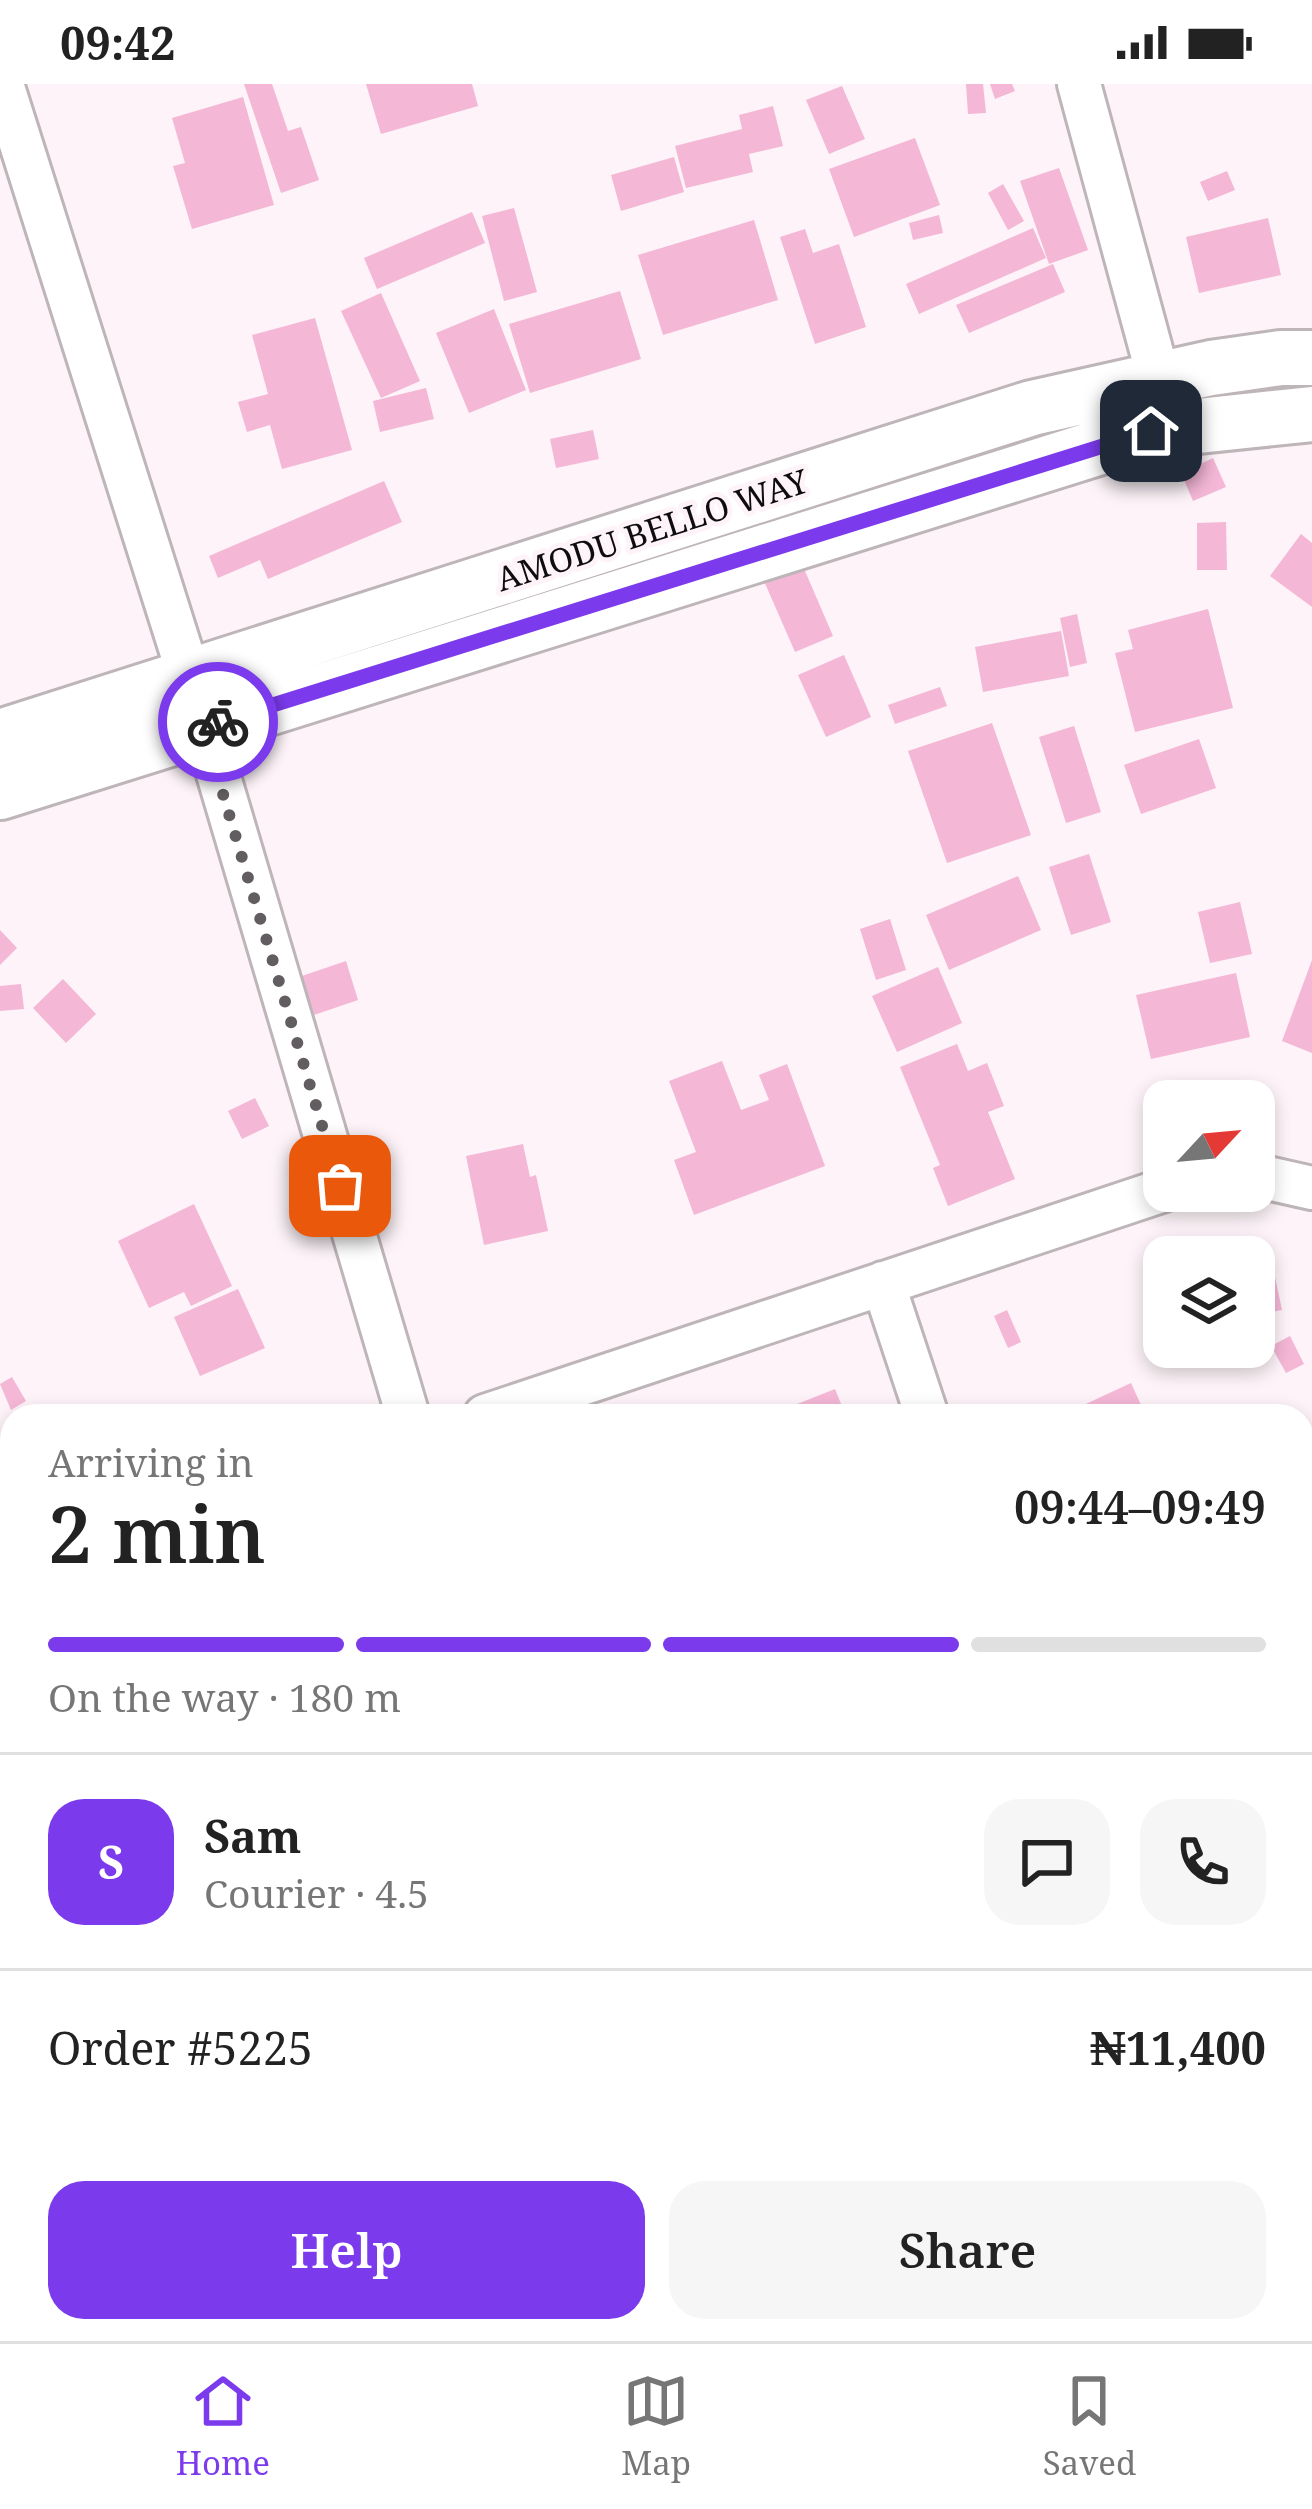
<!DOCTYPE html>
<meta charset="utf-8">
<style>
:root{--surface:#fff;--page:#f6f6f6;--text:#222;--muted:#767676;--line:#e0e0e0;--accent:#7c3aed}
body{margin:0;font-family:"Noto Serif",serif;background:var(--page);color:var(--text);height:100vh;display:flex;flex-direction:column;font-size:45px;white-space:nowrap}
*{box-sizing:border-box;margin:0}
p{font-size:39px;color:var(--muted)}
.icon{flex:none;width:66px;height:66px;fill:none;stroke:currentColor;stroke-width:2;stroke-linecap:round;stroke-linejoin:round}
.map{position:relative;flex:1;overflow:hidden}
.details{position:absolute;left:0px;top:1320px;width:1314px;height:939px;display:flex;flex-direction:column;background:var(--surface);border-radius:36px 36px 0 0;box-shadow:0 6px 18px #0003}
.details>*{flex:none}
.needle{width:78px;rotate:64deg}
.buttons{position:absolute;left:1143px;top:996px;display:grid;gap:24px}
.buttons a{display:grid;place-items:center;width:132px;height:132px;border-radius:24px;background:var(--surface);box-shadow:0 6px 18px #0003;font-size:60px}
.pin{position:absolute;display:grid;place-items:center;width:102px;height:102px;color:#fff;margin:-51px;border-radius:24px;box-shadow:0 6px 18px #0006}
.courier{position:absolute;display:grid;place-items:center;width:120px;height:120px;margin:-60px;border:9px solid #7c3aed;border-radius:50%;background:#fff;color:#222;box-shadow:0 3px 15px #0007}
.overview em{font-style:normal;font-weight:600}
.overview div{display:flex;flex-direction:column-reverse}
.overview{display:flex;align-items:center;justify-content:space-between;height:204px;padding:0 48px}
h1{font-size:78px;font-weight:600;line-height:90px}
.bar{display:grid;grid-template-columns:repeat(4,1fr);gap:18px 12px;align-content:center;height:144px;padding:0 48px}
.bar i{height:15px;border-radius:9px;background:var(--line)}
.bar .on{background:var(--accent)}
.bar p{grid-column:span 4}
.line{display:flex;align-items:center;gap:30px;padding:0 48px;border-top:3px solid var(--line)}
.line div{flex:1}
.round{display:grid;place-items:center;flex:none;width:126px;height:126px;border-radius:36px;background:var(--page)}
.action{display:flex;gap:24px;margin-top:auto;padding:24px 48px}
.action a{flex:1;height:138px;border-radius:36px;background:var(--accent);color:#fff;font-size:48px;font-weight:600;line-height:138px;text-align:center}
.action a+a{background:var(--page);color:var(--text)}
.status{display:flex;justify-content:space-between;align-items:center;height:84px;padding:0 60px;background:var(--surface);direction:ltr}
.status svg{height:33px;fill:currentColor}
.dock{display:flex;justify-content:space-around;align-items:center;height:168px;border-top:3px solid var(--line);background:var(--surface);font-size:33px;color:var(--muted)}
.dock a{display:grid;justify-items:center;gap:6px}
.dock .on{color:var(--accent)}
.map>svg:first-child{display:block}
.building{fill:#f4b7d6}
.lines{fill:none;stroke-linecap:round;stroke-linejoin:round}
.minor-casing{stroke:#beb5b9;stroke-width:48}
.major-casing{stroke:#beb5b9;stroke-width:60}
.minor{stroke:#fff;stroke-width:42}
.major{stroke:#fff;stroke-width:54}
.done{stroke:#625d60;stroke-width:12;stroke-dasharray:0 21.6}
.route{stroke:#7c3aed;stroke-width:15}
.labels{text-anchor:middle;stroke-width:10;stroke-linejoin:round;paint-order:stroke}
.street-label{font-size:33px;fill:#0f0c0e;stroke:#fdf3f8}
</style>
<div class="status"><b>09:42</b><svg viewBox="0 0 49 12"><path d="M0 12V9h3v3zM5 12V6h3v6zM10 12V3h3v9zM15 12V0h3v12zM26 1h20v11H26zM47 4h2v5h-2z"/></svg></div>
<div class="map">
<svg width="1312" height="2257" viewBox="0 0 1312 2257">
<rect width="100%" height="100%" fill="#fdf3f8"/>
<path class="building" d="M244,0h28l16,47 13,-4 18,53 -38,13z
M366,0h106l6,22 -97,28z
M966,0h17l3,29 -18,1z
M990,0h22l3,7 -20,8z
M842,2l23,53 -36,15 -23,-54z
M243,13l31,108 -82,24 -19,-63 12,-3 -13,-45z
M773,22l10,40 -34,8 4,18 -67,16 -11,-42 67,-17 -3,-14z
M915,54l25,67 -86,32 -25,-68z
M674,73l10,35 -63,19 -10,-36z
M1059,84l29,82 -39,14 -29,-83z
M1227,87l8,19 -27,11 -8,-19z
M1003,100l21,37 -16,9 -20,-37z
M514,124l23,84 -33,9 -22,-85z
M472,128l13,31 -108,46 -13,-31z
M939,131l4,18 -30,7 -4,-17z
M1268,134l13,57 -82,18 -13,-56z
M754,136l24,80 -115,35 -25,-80z
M1033,144l13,30 -127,56 -13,-30z
M805,145l8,24 26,-9 27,83 -51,17 -35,-107z
M1053,180l12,28 -96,41 -13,-28z
M620,207l21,68 -111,34 -21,-69z
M381,209l39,88 -39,17 -40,-87z
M494,225l32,81 -57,23 -33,-80z
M315,234l37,132 -70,19 -12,-44 -23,7 -9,-30 30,-8 -16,-59z
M426,304l8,31 -54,13 -7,-31z
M593,346l6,29 -43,9 -6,-29z
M1213,374l13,29 -33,14 -12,-28z
M384,397l18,41 -134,57 -8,-19 -42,18 -9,-22z
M1226,438l1,48h-30v-47z
M1301,450l11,9v64l-42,-31z
M802,480l31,72 -38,16 -31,-71z
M1208,525l25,99 -98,24 -20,-79 18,-4 -5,-19z
M1077,530l10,49 -17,4 -10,-49z
M1061,547l8,45 -86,16 -8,-45z
M844,571l27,62 -45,20 -28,-62z
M940,603l7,19 -52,18 -7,-19z
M992,639l39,112 -84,28 -39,-112z
M1074,642l27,86 -35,11 -27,-86z
M1199,655l17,49 -75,26 -17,-49z
M1089,770l22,68 -40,13 -22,-68z
M1018,792l23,54 -92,40 -23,-55z
M1240,818l12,52 -42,9 -12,-51z
M890,835l16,51 -30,10 -16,-51z
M0,846l17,18 -17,17z
M1312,876v93l-30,-12z
M346,877l12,39 -47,16 -12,-39z
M938,883l24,56 -65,29 -25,-56z
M1236,889l14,64 -99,22 -15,-64z
M63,895l33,35 -30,29 -33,-35z
M21,900l3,25 -24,2v-25z
M957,960l11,27 19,-8 17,43 -16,6 27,67 -67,27 -15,-38 7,-3 -40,-98z
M722,977l19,49 28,-10 -10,-25 28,-11 38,102 -131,49 -20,-55 22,-8 -27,-71z
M255,1014l14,28 -27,13 -14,-28z
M523,1060l7,33 6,-2 12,56 -64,14 -18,-89z
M194,1120l38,82 -41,20 -7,-14 -35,16 -31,-67z
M1243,1164l2,9h-28v-1z
M1275,1193l7,33 -22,4 -6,-32z
M238,1205l27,59 -65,28 -26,-59z
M1007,1226l14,32 -13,6 -14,-32z
M1290,1252l14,28 -18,9 -15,-27z
M12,1293l14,24 -15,9 -11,-26z
M1131,1299l15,33h-67l-4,-7z
M835,1305l11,27h-68l-1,-4z
M1303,1344l9,29v33l-10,3z
M1312,1443v46l-10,-22v-19z
M1302,1646l10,37v38l-10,2z
M12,1779v75l-12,-27v-43z
M1312,1898v132l-10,-24v-104z
M46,2247h54l4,10h-53z
M941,2247h58l5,10h-59z"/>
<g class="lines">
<g class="minor-casing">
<path id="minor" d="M2,0l188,595 218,737
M1079,0l80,295
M1254,1091l58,13
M883,1199l44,133
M485,1332l679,-226
M0,1488l12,-4
M1224,2247l3,10
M317,2257l32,-10"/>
</g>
<g class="major-casing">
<path id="major" d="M0,653l1032,-329 179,-40 70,-10h31
M0,708l1151,-361 161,-17"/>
</g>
<use href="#minor" class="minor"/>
<use href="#major" class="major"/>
</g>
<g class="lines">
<path class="done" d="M218,638l-15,5 137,459"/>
<path class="route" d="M218,638l933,-291"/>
</g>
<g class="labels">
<g class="street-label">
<text transform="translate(652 446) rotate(-18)" y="12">AMODU BELLO WAY</text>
</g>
</g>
</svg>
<div class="buttons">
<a><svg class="needle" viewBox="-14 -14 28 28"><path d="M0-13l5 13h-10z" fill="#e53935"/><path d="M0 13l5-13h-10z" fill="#767676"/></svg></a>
<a><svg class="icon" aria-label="layers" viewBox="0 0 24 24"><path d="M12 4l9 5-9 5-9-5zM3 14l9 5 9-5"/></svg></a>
</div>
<div class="pin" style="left:340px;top:1102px;background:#ea580c"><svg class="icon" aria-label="bag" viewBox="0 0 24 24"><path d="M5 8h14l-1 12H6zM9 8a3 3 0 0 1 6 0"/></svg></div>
<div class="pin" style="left:1151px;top:347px;background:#1f2937"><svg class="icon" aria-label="home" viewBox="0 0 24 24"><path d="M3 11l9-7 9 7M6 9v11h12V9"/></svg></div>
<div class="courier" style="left:218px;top:638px"><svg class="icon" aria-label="bike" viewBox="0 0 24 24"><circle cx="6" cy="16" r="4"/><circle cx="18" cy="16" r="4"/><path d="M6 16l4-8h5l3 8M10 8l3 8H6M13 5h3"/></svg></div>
<section class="details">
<div class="overview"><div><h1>2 min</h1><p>Arriving in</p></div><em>09:44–09:49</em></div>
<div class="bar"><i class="on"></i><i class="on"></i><i class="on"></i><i></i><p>On the way · 180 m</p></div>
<div class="line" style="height:216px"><b class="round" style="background:var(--accent);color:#fff">S</b><div><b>Sam</b><p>Courier · 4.5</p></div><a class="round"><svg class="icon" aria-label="chat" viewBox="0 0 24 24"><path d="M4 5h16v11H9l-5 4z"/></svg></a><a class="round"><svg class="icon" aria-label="phone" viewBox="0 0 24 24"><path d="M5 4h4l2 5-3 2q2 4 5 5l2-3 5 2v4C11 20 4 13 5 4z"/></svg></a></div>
<div class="line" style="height:156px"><div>Order #5225</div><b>₦11,400</b></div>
<div class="action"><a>Help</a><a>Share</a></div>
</section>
</div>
<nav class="dock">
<a class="on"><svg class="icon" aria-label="home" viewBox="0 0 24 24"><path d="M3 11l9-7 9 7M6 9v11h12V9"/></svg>Home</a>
<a><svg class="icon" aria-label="map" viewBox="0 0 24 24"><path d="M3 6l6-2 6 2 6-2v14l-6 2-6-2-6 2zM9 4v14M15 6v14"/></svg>Map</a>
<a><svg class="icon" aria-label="saved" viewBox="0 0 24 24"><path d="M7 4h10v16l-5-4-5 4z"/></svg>Saved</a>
</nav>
